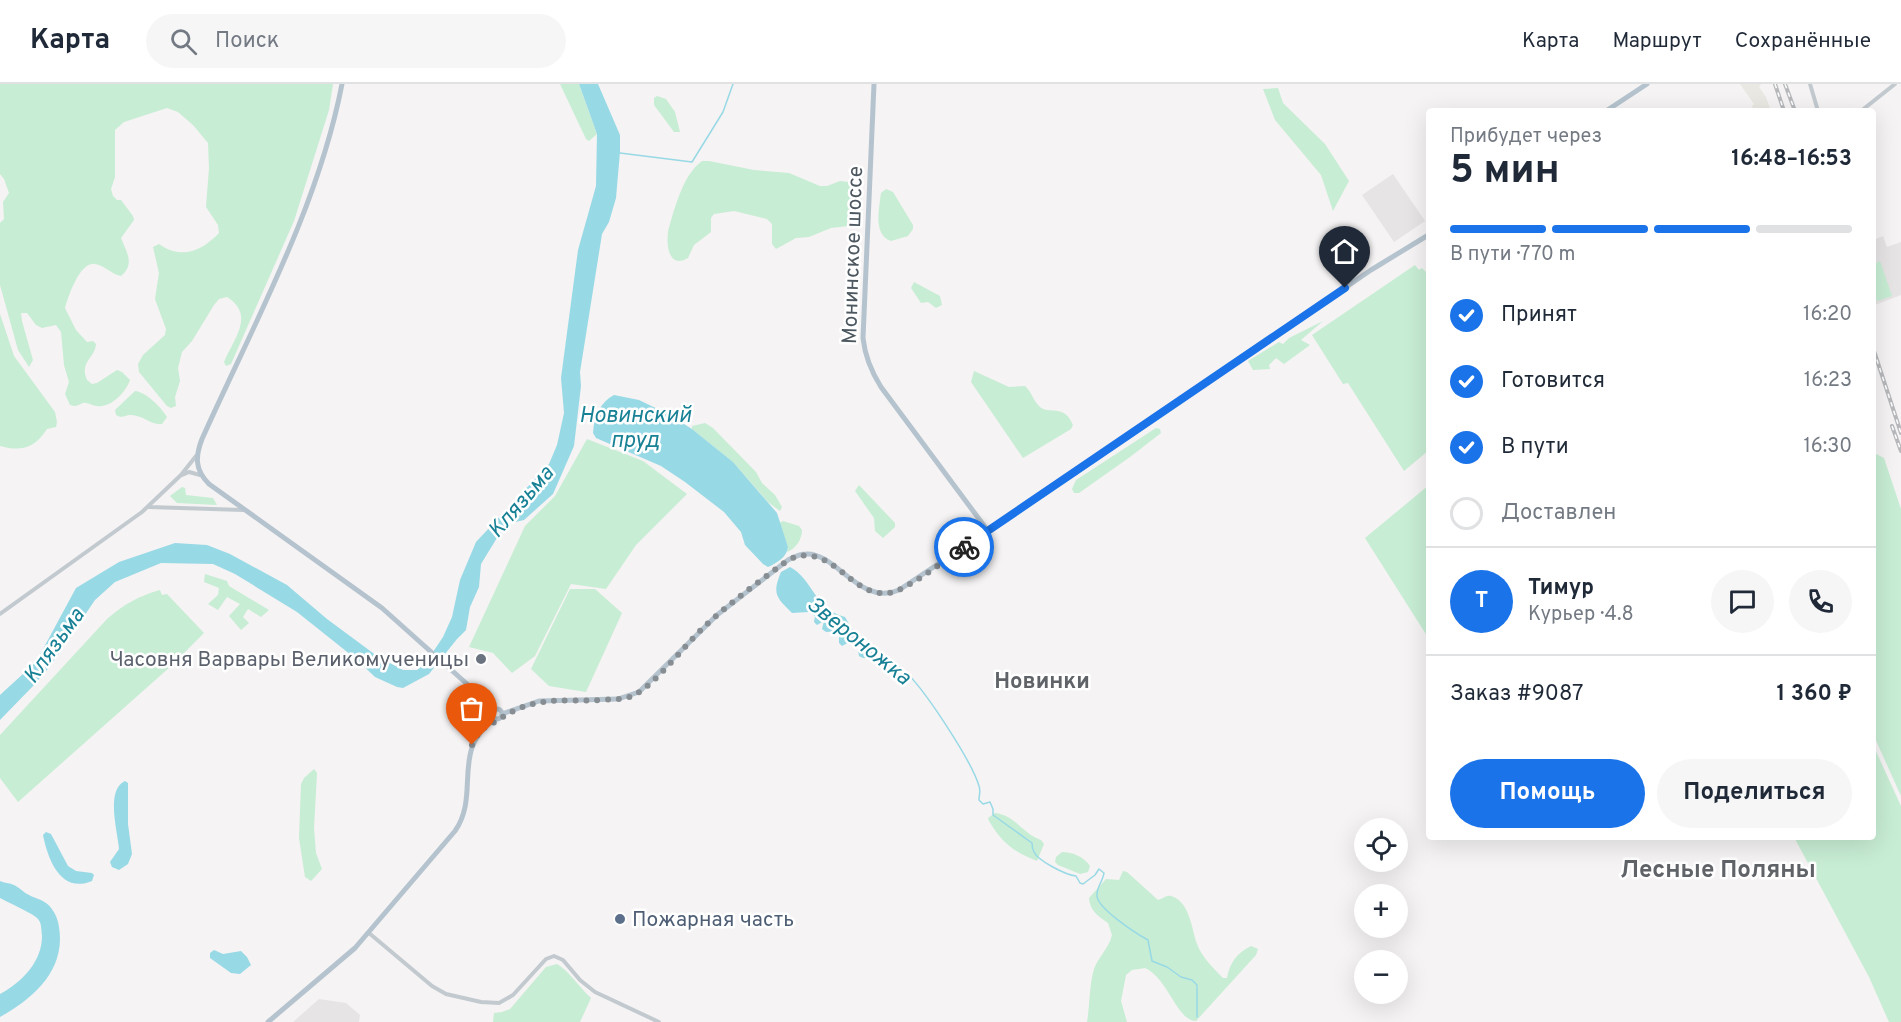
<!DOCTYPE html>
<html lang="ru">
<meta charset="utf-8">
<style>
:root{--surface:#fff;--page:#f6f6f7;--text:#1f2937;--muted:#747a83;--line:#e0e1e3;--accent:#1a73e8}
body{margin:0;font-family:Overpass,sans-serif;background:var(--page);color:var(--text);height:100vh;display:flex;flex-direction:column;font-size:22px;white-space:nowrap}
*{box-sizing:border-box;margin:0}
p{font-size:20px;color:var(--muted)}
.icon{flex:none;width:33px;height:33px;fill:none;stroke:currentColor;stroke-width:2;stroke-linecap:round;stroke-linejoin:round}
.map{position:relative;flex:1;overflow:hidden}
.drawer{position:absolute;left:1426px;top:24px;width:450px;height:732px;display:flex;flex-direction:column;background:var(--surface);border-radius:6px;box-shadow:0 6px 24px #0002}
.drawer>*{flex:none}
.buttons{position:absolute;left:1354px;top:734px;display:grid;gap:12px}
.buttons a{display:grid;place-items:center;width:54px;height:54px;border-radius:50%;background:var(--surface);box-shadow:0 6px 24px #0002;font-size:30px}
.pin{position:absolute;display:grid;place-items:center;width:51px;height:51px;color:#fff;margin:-62px -26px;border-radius:50% 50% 50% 0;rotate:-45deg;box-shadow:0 0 6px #0007}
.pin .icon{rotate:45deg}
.courier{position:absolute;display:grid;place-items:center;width:60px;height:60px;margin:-30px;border:4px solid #1a73e8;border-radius:50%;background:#fff;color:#222;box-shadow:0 2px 8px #0007}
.headline em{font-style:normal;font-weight:700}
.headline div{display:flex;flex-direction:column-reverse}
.headline{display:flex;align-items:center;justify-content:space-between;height:102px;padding:0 24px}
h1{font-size:39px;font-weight:700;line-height:45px}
.bar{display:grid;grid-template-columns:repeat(4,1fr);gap:9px 6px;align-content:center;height:72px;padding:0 24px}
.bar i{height:8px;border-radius:4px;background:var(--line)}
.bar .selected{background:var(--accent)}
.bar p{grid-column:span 4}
.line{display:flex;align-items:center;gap:15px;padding:0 24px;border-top:2px solid var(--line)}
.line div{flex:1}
.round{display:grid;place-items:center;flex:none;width:63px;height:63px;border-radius:32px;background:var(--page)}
ol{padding:0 24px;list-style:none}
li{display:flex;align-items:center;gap:18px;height:66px}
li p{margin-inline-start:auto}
li .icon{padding:6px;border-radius:50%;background:var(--accent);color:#fff;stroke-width:4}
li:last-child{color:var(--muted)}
li i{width:33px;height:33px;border:3px solid var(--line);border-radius:50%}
.button{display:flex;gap:12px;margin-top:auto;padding:12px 24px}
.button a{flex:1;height:69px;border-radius:36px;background:var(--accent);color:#fff;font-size:24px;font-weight:700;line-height:69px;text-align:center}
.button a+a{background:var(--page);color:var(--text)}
header{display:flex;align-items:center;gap:36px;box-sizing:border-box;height:84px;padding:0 30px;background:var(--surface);border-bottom:2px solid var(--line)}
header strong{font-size:28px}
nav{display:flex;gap:33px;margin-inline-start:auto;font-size:21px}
.search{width:420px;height:54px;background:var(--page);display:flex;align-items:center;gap:15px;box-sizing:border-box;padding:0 21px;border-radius:33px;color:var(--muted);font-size:22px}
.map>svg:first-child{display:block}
.commercial{fill:#eae8e2}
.education{fill:#e6e4e4}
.green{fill:#c7edd4}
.water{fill:#98d9e6}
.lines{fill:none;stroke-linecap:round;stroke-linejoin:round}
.stream{stroke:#98d9e6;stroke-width:1.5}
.minor{stroke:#c2cad0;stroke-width:4}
.major{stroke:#b5c3ce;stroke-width:5}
.rail-casing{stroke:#b6b8bc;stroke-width:4}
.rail{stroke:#fff;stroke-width:1.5;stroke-dasharray:4.5;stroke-linecap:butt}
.done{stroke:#878e93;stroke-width:6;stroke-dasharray:0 10.8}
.route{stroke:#1a73e8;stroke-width:8}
.worship-dot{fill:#6b7280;stroke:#fff;stroke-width:2}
.service-dot{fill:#5c6f8a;stroke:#fff;stroke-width:2}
.labels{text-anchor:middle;stroke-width:5;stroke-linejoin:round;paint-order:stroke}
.street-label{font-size:21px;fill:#4c575f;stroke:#fff}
.worship-label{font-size:21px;fill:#5b616d;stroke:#fff;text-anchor:end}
.service-label{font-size:21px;fill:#4e5e75;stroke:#fff;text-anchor:start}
.water-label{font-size:22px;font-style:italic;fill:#188195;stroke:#fff}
.neighbourhood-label{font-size:22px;font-weight:bold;fill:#606367;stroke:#fff}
.quarter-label{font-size:24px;font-weight:bold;fill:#606367;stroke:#fff}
</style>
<header>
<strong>Карта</strong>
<div class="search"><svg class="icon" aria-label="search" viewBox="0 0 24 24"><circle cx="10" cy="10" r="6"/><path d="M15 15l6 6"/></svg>Поиск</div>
<nav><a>Карта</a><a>Маршрут</a><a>Сохранённые</a></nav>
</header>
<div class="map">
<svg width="1901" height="938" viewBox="0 0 1901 938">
<rect width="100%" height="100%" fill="#f5f3f3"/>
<path class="commercial" d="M1740,0h21l-2,3 7,10 5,14h-17l-2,-5 2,-2z"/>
<path class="education" d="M1393,90l32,47 -31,21 -32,-47z
M1883,152l4,11 14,-5v53l-26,10 -1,-65z
M319,915l27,4 14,12 -1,7h-66z"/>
<path class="green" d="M0,0h333l-4,26 -35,111 -63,143 -5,2 -2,-4c9,-22 32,-47 3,-65l-8,2 -5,6 -22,36 -10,11 -4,16 2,13 -5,16 1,9 -5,2 -4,-2 -28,-34 -1,-8 5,-9 22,-20 1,-6 -11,-30 4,-26 -6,-26 6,-3c22,16 43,7 60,-11l-1,-8 -12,-18 3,-39 -1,-25 -15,-18 -15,-13 -11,-4 -43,14 -9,8v47l-4,12 2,7 4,4h4l12,16 1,4 -13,18c6,15 14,26 0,38 -10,-2 -17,-11 -26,-12 -15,-3 -27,33 -30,44l11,22 11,12 6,-1 3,3c-1,15 -17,17 -9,36l5,4 5,-1 20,-13 5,2 8,8c-4,12 -19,28 -33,26 -4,0 -10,-4 -14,-3 -3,1 -6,3 -9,3l-4,-1 -5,-11 4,-12 -5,-17 -3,-33 -5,-7 -14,3 -6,-3 -9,-12h-6l1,8 11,39 -4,7 -11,-17 -18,-65v-62l4,-4 -1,-17 6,-9 -5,-14 -4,-5z
M560,0h19l2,6 16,44 -8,7 -3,-2z
M1278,4l5,15 42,41 24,37 -16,30 -12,-36 -46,-55 -12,-31z
M657,12l9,3 9,13 5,20h-6l-20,-27v-7z
M702,77h7l45,9 35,3 31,13h7l13,-5 17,2 4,5 1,33 -5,4 -26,3 -22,9 -13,1 -20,11 -4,-5v-20l-5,-5 -33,-8 -20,3 -3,4v14l-17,13 -6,13c-22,13 -23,-21 -18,-34 6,-20 14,-50 32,-63z
M886,105l7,3 20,33v4l-5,7 -17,5c-18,-6 -12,-32 -10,-48z
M1880,177l12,35 -15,5 -3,-10v-27z
M1415,181l4,5 3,-2 7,7v175l-25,21 -56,-88 -5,1 -31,-49z
M914,198l26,14 2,9 -6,3 -8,-6 -7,1 -10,-15z
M0,230l14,42 41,56 2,10 -1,5 -9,2c-12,19 -26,23 -47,17z
M1323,237l-22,19 9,5 -26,19 -8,-6 -7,7 1,4 -17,1 -5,-9 31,-19 4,2 6,-6z
M974,287l35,16 16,-1c7,6 8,15 15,21 9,8 24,-4 33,18l-2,4 -48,29 -52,-76z
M135,307c11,1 26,16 32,26l-5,7c-12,1 -19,-9 -31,-9 -7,0 -8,4 -15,0l-1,-5z
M705,339l8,5 43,44 6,11 13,12 7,12 -2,4 -12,-9 -35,-40 -41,-33v-3z
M1156,344l4,1 1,4 -31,24 -51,36h-5l-2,-4 4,-9z
M587,355l56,22 44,33 -51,51 -30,44 -35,-5 -36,72 -23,17 -19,-20 -24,-6 56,-121 30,-30z
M1876,370l8,4 17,51v287l-27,-60v-281z
M859,401l36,38v4l-12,11 -8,-7 -1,-13 -19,-27z
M1429,401v154l-64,-101z
M182,403l3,1 1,7 27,3 4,7 -40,-2 -7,-7z
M783,437l16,5 3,4c0,9 -6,19 -15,22l1,-5 -9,-24z
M205,490l22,7 2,5 40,24 -8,7 -13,-8 -5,8 6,6 -8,7 -12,-14 11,-12 -13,-7 -9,13 -10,-6 10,-9 1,-7 -15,-6z
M570,505h25l27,24 -36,79 -37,-6 -18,-17z
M160,506l2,5 5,-1 37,39 -34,34 -152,135 -18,-24v-43l107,-116c17,-15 32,-23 53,-29z
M1874,663l27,59v216h-12l-20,-45 -75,-140h80z
M314,685l3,4 -3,55 2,25 6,16 -11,12 -6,-4 -6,-39 2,-54 3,-6z
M995,729c20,2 28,21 46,27l3,4 -7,17c-23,-9 -35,-18 -48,-40l-1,-3z
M1062,768c11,0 22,5 28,14l-2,6 -8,2 -22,-9 -3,-3 1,-5z
M1123,787l4,1 31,28c4,-1 9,-5 13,-4 19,5 21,35 26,48 4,12 17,25 26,34h4c3,-16 10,-25 24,-32l7,3 -2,6 -60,66c-19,0 -28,-43 -51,-53l-13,2 -6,5 -5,26 6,21h-40c3,-17 2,-36 7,-53 5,-13 15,-21 18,-34l-4,-12c-10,-7 -18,-12 -19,-25l17,-19 13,1z
M557,880c12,7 23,24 34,34l-11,24h-87l1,-9 8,-1 8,-3 36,-42z"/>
<path class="water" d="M579,0h19l22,51v17l-4,46 -7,24 -7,12 -22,138 1,14 -7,60 -21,48 -29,26 -13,3 -11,10 -19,31 -2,23 -9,20 -4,23 -9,9 -28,35 -26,14 -6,-1 -22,-10 -19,-18 -59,-47 -62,-38 -22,-10 -52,-1 -46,19 -20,18 -44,65 -17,20 -34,35v-25l36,-33 40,-74 43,-26 56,-19 32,2 23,9 57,31 40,34 50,37 26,14h14l10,-9 16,-24 9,-20 8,-37 16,-38 73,-78 8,-19 7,-32 -3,-35 17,-128 18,-64 1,-52z
M614,311l25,5 27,13 26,16 41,33 44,51 11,34c-1,10 -11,16 -20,20l-5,-3 -18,-19 -4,-13 -17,-20 -39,-30 -24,-16 -65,-28 -3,-5c1,-16 7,-31 21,-38z
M790,483c23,12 24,42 55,50l7,12 19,16 2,8c-5,5 -8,7 -14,3l-1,-5 3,-6 -4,-7 -15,8 -3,-3v-12l-13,1 -4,-3 2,-8 -7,4 -3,-3 1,-6 -6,-4 -17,1c-16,-16 -20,-19 -11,-41z
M125,697l3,2v41l4,30 -4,10 -9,6 -7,-3 -2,-5 9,-13c-1,-16 -14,-59 6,-68z
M46,748l5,2 17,32 8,5 16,2 2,2 -2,6c-31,13 -44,-21 -49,-46z
M0,797c4,2 10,2 14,4 5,2 10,8 15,10 5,3 12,4 17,8 7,5 12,15 13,24 7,43 -25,71 -59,90v-23c22,-12 42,-32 42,-58 -1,-6 0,-14 -5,-18 -3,-4 -30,-16 -37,-20z
M214,866l9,4 18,-3 6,6 4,8 -11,9 -9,-1 -21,-15v-5z"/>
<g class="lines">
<path class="stream" d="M620,69l72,9 31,-50 10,-28
M873,569c9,8 20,9 29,16 20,15 70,93 77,117 2,5 0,9 0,14l4,4 7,-2 3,7v6l39,28c0,2 1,7 2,9 4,9 32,23 42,24l4,7 3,1 12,-9 4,-6 5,4c-1,8 -8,15 -7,23 1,13 40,38 51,44l4,21 15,6 14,10 11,3 5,5v32"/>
<path class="minor" d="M1810,0l8,27
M1861,27l34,-27
M182,391l7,-3 11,3
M149,423l94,3
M0,530l142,-102 39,-37 15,-19
M369,849l63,53 14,8 35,8 18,1 14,-8 33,-36 8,-3 9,4 17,20 15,12 64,30"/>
<path class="major" d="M342,0c-24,124 -89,241 -140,355 -7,18 -7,31 7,45l173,124 113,101
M874,0l-11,254c2,19 8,33 18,49l107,144
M1606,27l41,-27
M492 630a5 5 0 1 1 10 0a5 5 0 1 1-10 0Z
M502,630l37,-13 79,-2 21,-7 78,-77 71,-55c6,-3 11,-6 18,-6 30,-2 54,53 93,36l176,-117 296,-203 59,-36
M268,938l87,-74 100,-117c26,-37 -5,-82 40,-112"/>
<g class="rail-casing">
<path id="rail" d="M1775,0l9,27
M1785,0l10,27
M1874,267l27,82
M1892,342l9,25"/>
</g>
<use href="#rail" class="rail"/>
</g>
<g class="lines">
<path class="done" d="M472,661c9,-20 13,-16 29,-27 36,-23 61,-16 101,-18 11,-1 22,0 32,-5 19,-8 51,-50 68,-66 27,-26 57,-47 86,-69 44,-21 61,38 101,33 17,-2 59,-35 75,-46"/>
<path class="route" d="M964,463l381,-259"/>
</g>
<circle class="worship-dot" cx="481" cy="575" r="6"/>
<circle class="service-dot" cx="620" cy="835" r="6"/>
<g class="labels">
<g class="street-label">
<text transform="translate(852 171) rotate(-88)" y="7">Монинское шоссе</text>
</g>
<g class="worship-label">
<text x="469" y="582">Часовня Варвары Великомученицы</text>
</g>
<g class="service-label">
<text x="632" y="842">Пожарная часть</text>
</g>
<g class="water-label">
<text x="635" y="338">Новинский<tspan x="635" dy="25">пруд</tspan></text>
<text transform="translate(520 417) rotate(-49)" y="8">Клязьма</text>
<text transform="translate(860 556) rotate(39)" y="8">Звероножка</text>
<text transform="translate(53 561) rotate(-54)" y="8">Клязьма</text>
</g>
<g class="neighbourhood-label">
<text x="1042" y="604">Новинки</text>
</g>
<g class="quarter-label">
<text x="1718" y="793">Лесные Поляны</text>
</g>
</g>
</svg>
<div class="buttons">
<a><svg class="icon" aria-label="locate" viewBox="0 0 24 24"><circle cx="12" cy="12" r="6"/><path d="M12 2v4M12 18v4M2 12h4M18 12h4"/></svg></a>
<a>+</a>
<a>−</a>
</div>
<div class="pin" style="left:472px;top:661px;background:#ea580c"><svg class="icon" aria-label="bag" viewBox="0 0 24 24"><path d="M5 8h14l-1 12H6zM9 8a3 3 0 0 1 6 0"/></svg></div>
<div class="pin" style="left:1345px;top:204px;background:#1f2937"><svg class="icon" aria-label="home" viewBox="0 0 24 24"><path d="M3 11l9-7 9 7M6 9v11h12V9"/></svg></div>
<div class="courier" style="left:964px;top:463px"><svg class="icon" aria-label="bike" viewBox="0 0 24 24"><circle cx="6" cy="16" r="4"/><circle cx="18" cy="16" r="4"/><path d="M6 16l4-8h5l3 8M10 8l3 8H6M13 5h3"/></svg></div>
<section class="drawer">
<div class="headline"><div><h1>5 мин</h1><p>Прибудет через</p></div><em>16:48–16:53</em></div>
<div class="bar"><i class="selected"></i><i class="selected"></i><i class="selected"></i><i></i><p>В пути · 770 m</p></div>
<ol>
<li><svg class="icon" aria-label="check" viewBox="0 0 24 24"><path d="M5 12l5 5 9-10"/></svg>Принят<p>16:20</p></li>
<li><svg class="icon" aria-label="check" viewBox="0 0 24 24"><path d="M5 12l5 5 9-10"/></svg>Готовится<p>16:23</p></li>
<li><svg class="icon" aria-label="check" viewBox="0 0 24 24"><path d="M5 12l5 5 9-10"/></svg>В пути<p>16:30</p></li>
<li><i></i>Доставлен</li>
</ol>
<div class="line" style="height:108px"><b class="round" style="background:var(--accent);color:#fff">Т</b><div><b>Тимур</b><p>Курьер · 4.8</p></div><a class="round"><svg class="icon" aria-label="chat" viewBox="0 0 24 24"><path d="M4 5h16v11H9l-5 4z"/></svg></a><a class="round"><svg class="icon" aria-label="phone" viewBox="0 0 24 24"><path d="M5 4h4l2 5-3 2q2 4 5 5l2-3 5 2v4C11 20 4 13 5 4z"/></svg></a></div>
<div class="line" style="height:78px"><div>Заказ #9087</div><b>1 360 ₽</b></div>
<div class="button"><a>Помощь</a><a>Поделиться</a></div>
</section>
</div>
